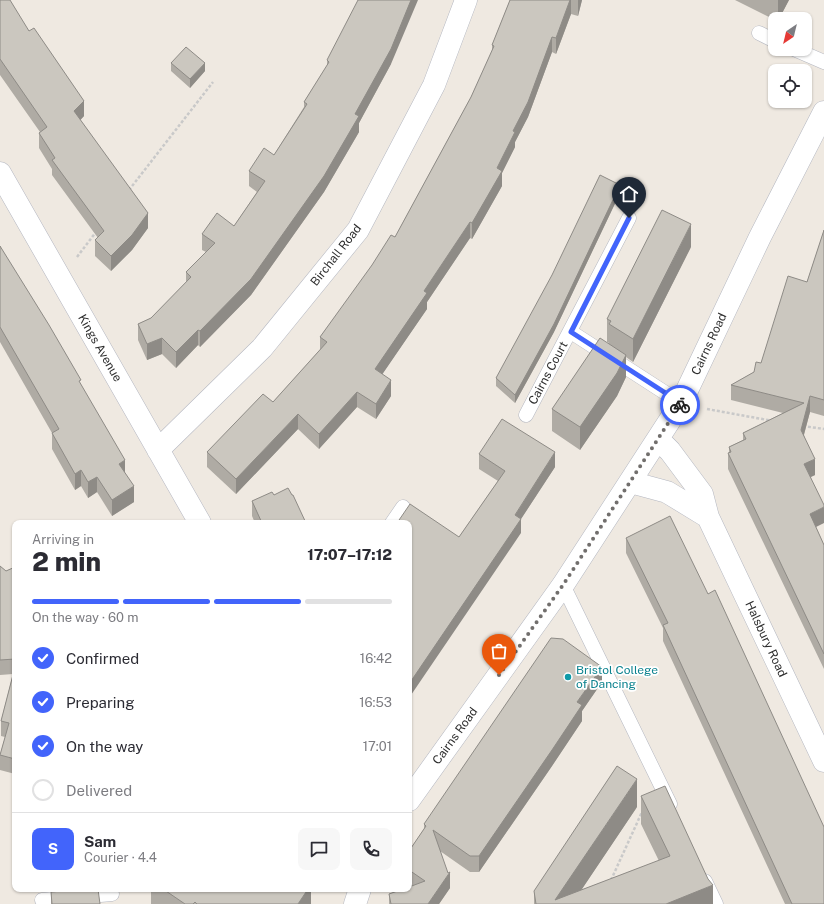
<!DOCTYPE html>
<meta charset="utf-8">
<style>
:root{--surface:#fff;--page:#f7f7f7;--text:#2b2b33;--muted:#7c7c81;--line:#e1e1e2;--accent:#4264fb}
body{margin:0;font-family:"Public Sans",sans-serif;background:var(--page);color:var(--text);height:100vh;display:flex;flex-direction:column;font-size:15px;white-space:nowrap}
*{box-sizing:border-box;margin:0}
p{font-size:13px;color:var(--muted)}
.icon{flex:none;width:22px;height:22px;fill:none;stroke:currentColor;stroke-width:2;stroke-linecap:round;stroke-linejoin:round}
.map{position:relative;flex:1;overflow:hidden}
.side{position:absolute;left:12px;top:520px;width:400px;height:372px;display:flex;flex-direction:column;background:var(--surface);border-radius:8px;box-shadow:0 1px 3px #0004}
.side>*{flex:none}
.needle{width:26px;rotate:215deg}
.tools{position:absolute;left:768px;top:12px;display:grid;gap:8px}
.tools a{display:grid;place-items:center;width:44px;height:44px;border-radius:8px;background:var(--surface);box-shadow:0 1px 3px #0004;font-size:20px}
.pin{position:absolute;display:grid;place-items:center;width:34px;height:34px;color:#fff;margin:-41px -17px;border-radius:50% 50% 50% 0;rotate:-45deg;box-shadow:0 0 4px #0007}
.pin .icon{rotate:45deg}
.courier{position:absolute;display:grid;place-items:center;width:40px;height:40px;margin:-20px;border:3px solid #4264fb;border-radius:50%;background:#fff;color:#222;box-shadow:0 1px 5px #0007}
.summary em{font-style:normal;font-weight:800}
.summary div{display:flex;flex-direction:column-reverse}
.summary{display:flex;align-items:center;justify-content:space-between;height:68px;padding:0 20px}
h1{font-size:26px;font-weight:800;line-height:30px}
.bar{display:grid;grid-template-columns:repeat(4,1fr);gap:6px 4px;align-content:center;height:48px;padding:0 20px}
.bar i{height:5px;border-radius:3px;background:var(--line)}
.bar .active{background:var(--accent)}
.bar p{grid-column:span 4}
.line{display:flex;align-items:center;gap:10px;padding:0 20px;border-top:1px solid var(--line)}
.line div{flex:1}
.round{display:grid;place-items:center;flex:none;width:42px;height:42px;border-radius:8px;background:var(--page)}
ol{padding:0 20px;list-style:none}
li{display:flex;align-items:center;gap:12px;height:44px}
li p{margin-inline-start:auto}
li .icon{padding:4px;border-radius:50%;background:var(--accent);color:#fff;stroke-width:4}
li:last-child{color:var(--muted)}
li i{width:22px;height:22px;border:2px solid var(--line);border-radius:50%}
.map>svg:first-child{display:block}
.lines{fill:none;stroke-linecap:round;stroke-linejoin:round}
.service-casing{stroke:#b4b7c1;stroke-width:15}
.minor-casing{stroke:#b4b7c1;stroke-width:23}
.path{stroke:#c9c9c9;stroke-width:2.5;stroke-dasharray:3 2;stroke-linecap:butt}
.service{stroke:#fff;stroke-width:14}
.minor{stroke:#fff;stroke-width:22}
.wall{fill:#afaba4}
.shaded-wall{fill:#8e8b86}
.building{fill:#cbc7bf;stroke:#8e8b86}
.done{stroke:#726f6d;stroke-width:4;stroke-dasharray:0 7.2}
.route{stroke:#4264fb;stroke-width:5}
.culture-dot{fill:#0f9aa8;stroke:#fff;stroke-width:1.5}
.labels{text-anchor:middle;stroke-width:3.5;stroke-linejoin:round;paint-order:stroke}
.street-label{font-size:12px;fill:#2e2e2e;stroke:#fff}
.culture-label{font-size:12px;fill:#0d838f;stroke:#fff;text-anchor:start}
</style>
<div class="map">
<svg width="824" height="904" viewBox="0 0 824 904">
<rect width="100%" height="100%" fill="#efe9e1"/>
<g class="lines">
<g class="service-casing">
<path id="service" d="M759,33l16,8
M794,49l30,13
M571,332l110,71
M526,415l103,-197
M392,523l11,-16
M563,585l107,219
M705,881l11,23
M42,900l70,-6"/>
</g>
<g class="minor-casing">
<path id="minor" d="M0,173l200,350
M658,439l12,12 32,43 6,23 116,244
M158,450l104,-102 96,-118 76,-145 32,-85
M630,482l37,10 41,25
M409,800l154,-215 118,-182 79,-166 64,-125
M355,904l5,-15"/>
</g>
<path class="path" d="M129,190l84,-108
M77,257l19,-25
M707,409l66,12
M803,426l21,3
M611,880l31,-68"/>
<use href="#service" class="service"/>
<use href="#minor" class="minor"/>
</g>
<path class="wall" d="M0,0l29,31 55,85 -4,4 68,108 -16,22 -21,21 -16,-15v-16l3,-2 -46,-63v-6l-13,-21v-15l1,-1 -40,-57z
M510,0h72l-4,16 -7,-2 -15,40 -4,-2 -24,65 -13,25v5l-13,26v13l-30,53 -2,-1 -43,64v7l-45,65 9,22 -15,23 -19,-12 -38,42 -21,-20 -62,65 -29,-27v-15l66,-50 47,-52v-13l75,-100 76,-140 21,-46v-6z
M735,0h54l-10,19h-4v1z
M327,60l64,4 -32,59v9l-35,60 -73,103 -51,52 -2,-2 -22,23 -14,-14 -15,6 -9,-20v-16l13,-6 35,-35v-11l20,-20 -4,-2v-16l32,-8 23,-34 -8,-6v-15l25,-16 30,-48v-5l23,-36z
M171,63l34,8 -15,17 -19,-17z
M620,193l-66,139 -39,71 -19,-17v-8z
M824,230v186l-14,-4 -6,23 11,40 -4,2 5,50 8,18v124l-96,-200v-16h1v-6l14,-7v-7l40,-20 -52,-13v-15l23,-13 7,-9 46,-81z
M0,246l81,139 44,88 9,29 -22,14 -15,-24 -9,6 -7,-12 -6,4 -23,-41v-16l-52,-91z
M691,247l-58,115 -7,-5v20l-9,19 -37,54 -28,-19v-22l57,-65v-1l-2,-1v-23z
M479,454l76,13 -34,52v14l-62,4 39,-56 -19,-12z
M274,495l32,28h-51l-3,-7v-15z
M626,538l198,366h-39l-122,-263v-13l-37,-75z
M0,566l6,5 9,-4v207l-15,-4v-15l5,-18 -4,-1v-15l12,-47 -13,1z
M602,682l-20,29v10l-30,45 -73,106h-9l-30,-21 10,37 -11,16h-50v-10l21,-8h-1v-35l15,-22v-5z
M641,796l72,108h-179v-13l103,-84 -56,83 78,-29 -18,-37z
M48,889h23l-23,2z
M151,889h160v15h-160z
M51,892l49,12h-49z"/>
<path class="shaded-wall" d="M411,0h7l-27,64 -32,59v9l-35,60 -73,103 -51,52v-16z
M570,0h1v14l-15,40v-16z
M578,0h4l-4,16z
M778,0h11l-10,19h-1z
M552,37v15l-24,65 -13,25v5l-13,26v13l-30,53v-16l25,-55z
M205,63v8l-15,17v-9z
M84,101v15l-10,11v-16z
M620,185v8l-66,139 -39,71v-8z
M148,213v15l-16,22 -21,21v-15z
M470,222v16l-43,64v7l-52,76v-16l49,-78z
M691,224v23l-58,115v-23z
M198,330v15l-22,23v-16z
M162,338v16l-15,6v-16z
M626,355v22l-9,19 -37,54v-23z
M391,380v16l-15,23v-15z
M357,392v15l-38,42v-15z
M810,396v16l-9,33v-15z
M298,414v15l-62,65v-15z
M555,452v15l-34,52v14l-112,165v-14z
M815,459v16l-11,5v-16z
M125,460v16l-6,-12z
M81,470v16l-6,4v-16z
M97,477v15l-9,6v-16z
M134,486v16l-22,14v-16z
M824,507v16l-14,7v-16z
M602,667v15l-20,29v10l-30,45 -73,106v-16l98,-154z
M637,779v28l-65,97 -17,-4z
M450,872v16l-11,16h-11z
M713,885v19h-47z
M308,889h3v15h-13z"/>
<path class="building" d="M0,0h10l19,31 5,-3 50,73 -10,10 74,102 -16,22 -21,21 -16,-16 9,-9 -52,-71 3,-2 -16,-25 8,-6 -47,-68z
M358,0h53l-20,49 -36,65 4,2 -35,60 -73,103 -51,52 -2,-1 -22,22 -14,-14 -15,6 -9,-20 13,-6 40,-41 -5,-5 29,-29 -13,-9 15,-21 17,13 31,-45 -16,-10 15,-23 10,7 33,-51 -3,-2 25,-40 -2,-2z
M510,0h60l-14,38 -4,-1 -24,65 -15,29 2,1 -18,36 5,3 -30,52 -2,-1 -46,69 3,2 -52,76 16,11 -15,24 -19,-12 -38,42 -21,-20 -62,65 -29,-27 56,-58 10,8 54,-60 -7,-5 52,-72 19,-30 4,2 76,-140 23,-51 -2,-1z
M186,47l19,16 -15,16 -19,-16z
M600,175l20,10 -66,139 -39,71 -19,-17 56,-103z
M662,210l29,14 -58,115 -24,-15 2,-3 -4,-2z
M824,230v170l-14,-4 -9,34 14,29 -11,5 20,41v2l-14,7 14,31v109l-96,-201 3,-1 -2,-5 17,-8 -3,-6 61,-30 -73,-18 23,-13 2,-10 5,1 27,-87 19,6z
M0,246l49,79 32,55 -2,1 46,79 -6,4 15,22 -22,14 -15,-23 -9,5 -7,-12 -6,4 -23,-41 7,-4 -59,-102z
M600,338l26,17 -9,18 -37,54 -28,-18z
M502,419l53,33 -40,63 6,4 -112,165v-161h-12l13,-19 49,33 46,-66 -26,-17z
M288,488l4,7h1l13,28h-44l-10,-22 20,-9 2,3z
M670,516l38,78 7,-4 109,237v77h-32l-129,-279 5,-2 -42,-85z
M0,566l6,5 9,-4v92l-15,1z
M551,638l12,1 39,28 -25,35 5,3 -30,45 -73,106h-9l-37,-26 15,43 2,-1 -22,32h-37l-2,-10 14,-5h6v-2l16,-6 -16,-11v-19l17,-25 -2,-2z
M15,667v92l-15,-4 9,-32 -8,-2z
M617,766l20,13 -82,121 115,-44 -29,-60 24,-10 43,93 5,6 -47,19h-130l-2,-13z
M85,889h13l2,15h-48l-1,-12z
M163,889h145l-10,15h-101l-2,-2 -2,2h-8z"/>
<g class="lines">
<path class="done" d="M499,675l64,-90 117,-180"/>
<path class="route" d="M629,218l-58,114 110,71 -1,2"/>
</g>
<circle class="culture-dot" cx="568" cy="677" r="4"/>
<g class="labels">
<g class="street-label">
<text transform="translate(336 255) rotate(-52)" y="4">Birchall Road</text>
<text transform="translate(709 344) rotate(-65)" y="4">Cairns Road</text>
<text transform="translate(100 348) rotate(60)" y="4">Kings Avenue</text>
<text transform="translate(548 373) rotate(-62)" y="4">Cairns Court</text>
<text transform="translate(766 639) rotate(65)" y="4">Halsbury Road</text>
<text transform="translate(455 736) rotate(-54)" y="4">Cairns Road</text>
</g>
<g class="culture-label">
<text x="576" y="674">Bristol College<tspan x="576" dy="14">of Dancing</tspan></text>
</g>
</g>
</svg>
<div class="tools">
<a><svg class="needle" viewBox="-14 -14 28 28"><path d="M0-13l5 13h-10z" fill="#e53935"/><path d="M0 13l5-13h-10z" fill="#7c7c81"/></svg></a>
<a><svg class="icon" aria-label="locate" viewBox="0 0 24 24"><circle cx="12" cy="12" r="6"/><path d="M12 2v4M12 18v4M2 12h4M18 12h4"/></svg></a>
</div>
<div class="pin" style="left:499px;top:675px;background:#ea580c"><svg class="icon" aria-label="bag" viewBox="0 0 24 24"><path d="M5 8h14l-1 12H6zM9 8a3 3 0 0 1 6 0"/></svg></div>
<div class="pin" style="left:629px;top:218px;background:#1f2937"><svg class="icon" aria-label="home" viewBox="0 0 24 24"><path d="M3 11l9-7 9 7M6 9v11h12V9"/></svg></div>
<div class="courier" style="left:680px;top:405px"><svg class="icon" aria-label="bike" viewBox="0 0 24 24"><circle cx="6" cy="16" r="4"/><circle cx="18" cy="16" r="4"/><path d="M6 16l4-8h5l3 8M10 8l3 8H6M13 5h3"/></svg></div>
<section class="side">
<div class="summary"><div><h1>2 min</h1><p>Arriving in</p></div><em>17:07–17:12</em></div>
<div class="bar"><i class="active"></i><i class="active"></i><i class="active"></i><i></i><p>On the way · 60 m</p></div>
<ol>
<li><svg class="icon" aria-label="check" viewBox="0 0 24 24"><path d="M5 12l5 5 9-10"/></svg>Confirmed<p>16:42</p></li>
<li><svg class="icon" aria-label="check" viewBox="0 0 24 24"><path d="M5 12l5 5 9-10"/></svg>Preparing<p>16:53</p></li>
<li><svg class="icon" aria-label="check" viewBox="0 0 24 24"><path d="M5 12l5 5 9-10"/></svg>On the way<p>17:01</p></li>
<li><i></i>Delivered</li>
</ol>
<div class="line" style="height:72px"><b class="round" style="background:var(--accent);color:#fff">S</b><div><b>Sam</b><p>Courier · 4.4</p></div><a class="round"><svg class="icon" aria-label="chat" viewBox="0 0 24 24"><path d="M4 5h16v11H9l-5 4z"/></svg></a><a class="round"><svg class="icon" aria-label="phone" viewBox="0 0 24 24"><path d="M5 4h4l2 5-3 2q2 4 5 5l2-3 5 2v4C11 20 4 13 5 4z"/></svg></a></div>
</section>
</div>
